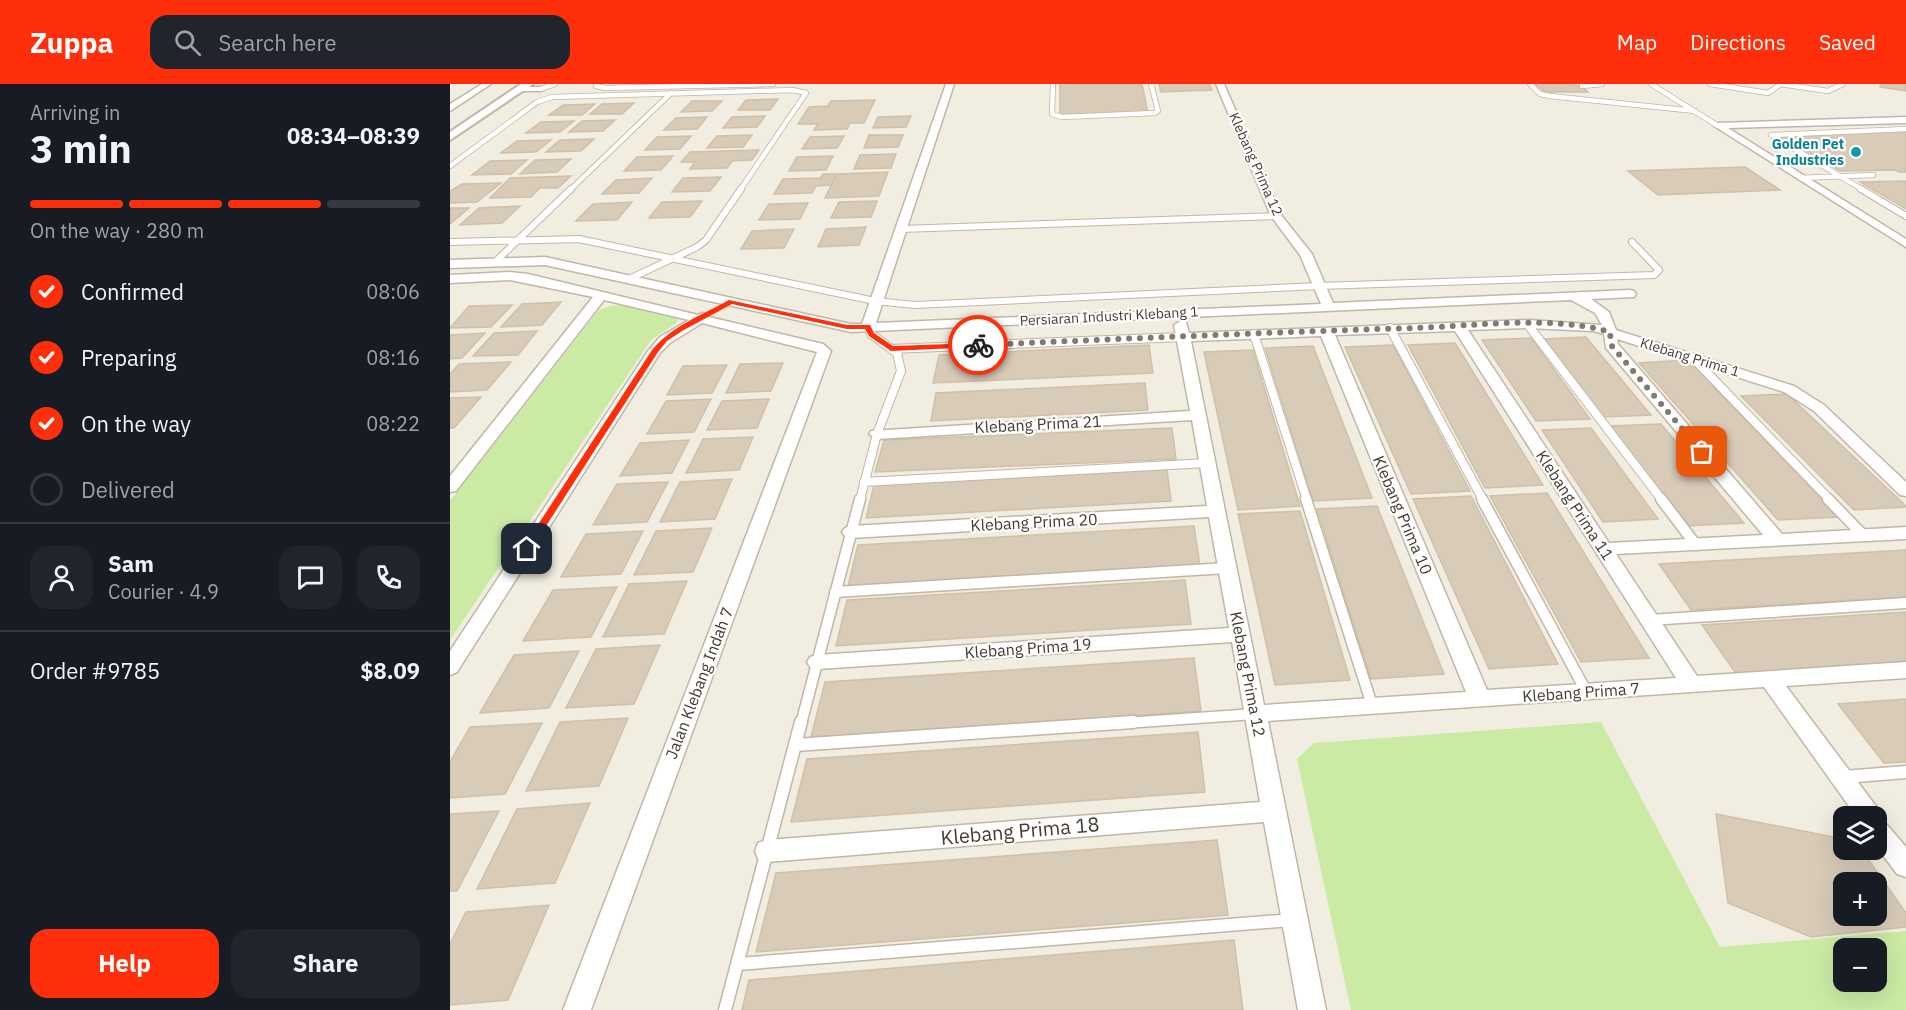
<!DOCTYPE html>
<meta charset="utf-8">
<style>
:root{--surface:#171b24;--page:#20242c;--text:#f1f3f6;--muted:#9ea1a6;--line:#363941;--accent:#ff2f0b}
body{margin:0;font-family:"IBM Plex Sans",sans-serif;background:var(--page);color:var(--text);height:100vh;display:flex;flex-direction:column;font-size:22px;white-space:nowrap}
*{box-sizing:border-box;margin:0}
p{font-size:20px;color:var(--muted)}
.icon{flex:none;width:33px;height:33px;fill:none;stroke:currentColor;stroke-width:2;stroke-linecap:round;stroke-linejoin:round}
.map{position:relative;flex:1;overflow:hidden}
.panel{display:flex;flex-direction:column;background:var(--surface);width:450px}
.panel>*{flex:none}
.controls{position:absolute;left:1383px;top:722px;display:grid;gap:12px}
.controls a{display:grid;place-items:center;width:54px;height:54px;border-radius:12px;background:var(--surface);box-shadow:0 6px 24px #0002;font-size:30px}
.pin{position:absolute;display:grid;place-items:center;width:51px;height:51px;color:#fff;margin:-26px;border-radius:12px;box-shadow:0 3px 9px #0006}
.courier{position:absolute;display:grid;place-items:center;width:60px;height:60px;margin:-30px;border:4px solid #ff2f0b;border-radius:50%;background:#fff;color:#222;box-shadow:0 2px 8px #0007}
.summary em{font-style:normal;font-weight:700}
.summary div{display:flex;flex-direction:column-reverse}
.summary{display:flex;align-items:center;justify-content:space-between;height:102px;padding:0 30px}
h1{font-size:39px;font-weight:700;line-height:45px}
.bar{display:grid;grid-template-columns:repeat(4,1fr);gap:9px 6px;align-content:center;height:72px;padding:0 30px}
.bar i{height:8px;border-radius:4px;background:var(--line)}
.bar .active{background:var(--accent)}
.bar p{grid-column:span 4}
.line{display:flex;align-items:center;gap:15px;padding:0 30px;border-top:2px solid var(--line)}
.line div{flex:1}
.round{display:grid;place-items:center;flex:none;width:63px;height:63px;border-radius:18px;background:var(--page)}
ol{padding:0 30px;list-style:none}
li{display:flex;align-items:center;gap:18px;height:66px}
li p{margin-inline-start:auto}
li .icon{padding:6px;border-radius:50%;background:var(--accent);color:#fff;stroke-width:4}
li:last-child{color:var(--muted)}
li i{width:33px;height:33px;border:3px solid var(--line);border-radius:50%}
.action{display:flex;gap:12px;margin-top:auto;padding:12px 30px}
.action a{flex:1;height:69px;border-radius:18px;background:var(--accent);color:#fff;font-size:24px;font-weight:700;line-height:69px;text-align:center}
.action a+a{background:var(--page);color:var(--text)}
header{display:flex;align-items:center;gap:36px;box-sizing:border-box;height:84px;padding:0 30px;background:var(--accent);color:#fff}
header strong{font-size:28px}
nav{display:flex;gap:33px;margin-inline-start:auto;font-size:21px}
.search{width:420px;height:54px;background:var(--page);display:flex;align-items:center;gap:15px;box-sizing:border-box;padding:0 21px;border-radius:18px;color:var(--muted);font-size:22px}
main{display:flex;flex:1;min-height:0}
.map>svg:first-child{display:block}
.green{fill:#cbeba5;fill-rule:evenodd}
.building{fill:#d8cbb8;stroke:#d0c0a8;stroke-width:1.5;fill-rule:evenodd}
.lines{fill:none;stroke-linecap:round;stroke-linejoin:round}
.service-far4-casing{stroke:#c0b7a6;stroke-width:6}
.service-far3-casing{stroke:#c0b7a6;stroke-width:8}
.service-far2-casing{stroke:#c0b7a6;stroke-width:10}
.service-far1-casing{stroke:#c0b7a6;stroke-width:13}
.service-casing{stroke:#c0b7a6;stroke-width:15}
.minor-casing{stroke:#c0b7a6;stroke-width:3}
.tertiary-casing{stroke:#c0b7a6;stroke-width:4}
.service-far4{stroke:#fff;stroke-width:4.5}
.service-far3{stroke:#fff;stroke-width:6}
.service-far2{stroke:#fff;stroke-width:8}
.service-far1{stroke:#fff;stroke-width:10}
.service{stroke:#fff;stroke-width:12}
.minor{fill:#fff;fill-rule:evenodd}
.tertiary{fill:#fff;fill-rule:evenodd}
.route{fill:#ff2f0b}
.done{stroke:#807a6f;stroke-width:6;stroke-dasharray:0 10.8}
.culture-dot{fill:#0f9aa8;stroke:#fff;stroke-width:2}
.labels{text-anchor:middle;stroke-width:4.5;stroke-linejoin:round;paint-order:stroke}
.far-culture-label{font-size:14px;font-weight:bold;fill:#0d838f;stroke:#fff;text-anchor:end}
.far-street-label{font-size:14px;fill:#433c31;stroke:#fff}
.street-label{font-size:16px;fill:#433c31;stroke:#fff}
.near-street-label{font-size:20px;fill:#433c31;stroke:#fff}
</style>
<header>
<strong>Zuppa</strong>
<div class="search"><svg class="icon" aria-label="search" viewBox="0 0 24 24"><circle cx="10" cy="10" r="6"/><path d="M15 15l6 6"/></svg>Search here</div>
<nav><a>Map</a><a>Directions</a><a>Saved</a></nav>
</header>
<main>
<section class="panel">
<div class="summary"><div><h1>3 min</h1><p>Arriving in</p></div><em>08:34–08:39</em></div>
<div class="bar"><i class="active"></i><i class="active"></i><i class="active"></i><i></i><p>On the way · 280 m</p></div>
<ol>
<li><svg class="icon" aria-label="check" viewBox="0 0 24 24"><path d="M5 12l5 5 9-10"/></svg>Confirmed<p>08:06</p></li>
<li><svg class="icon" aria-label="check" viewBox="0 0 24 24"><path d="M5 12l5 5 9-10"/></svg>Preparing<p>08:16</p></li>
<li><svg class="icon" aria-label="check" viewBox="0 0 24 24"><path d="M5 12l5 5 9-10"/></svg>On the way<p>08:22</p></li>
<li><i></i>Delivered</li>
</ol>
<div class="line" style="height:108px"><a class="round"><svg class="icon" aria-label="person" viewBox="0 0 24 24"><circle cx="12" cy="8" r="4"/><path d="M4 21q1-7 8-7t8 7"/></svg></a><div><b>Sam</b><p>Courier · 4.9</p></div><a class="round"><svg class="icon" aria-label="chat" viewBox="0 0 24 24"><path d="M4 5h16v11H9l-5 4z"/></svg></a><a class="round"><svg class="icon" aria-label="phone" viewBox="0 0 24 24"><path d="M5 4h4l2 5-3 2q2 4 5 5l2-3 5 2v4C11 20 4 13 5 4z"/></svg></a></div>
<div class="line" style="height:78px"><div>Order #9785</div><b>$8.09</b></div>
<div class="action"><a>Help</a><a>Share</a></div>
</section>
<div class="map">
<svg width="1456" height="926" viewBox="0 0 1456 926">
<rect width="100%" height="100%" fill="#f2ede1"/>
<path class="green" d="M170,221l58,12 -2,6 -25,17 -201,300v-139l148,-190 11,-5z
M1151,638l119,225 186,-16v79h-555l-54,-251 17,-16zM1394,864h32v33h-32z"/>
<path class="building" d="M610,0h82l6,29 -88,2z
M709,0h50l3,6 -51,2z
M1085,0h35l11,2 7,6h-43z
M1431,0h25v7l-26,-4z
M328,15l-8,11h-32l8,-10z
M425,16l-11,23h-14l-3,6 -33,1 4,-6h-20l11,-17 19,-1 3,-5z
M242,17h30l-10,10 -31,1z
M184,19l-12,11h-32l12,-10z
M145,20l-13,11h-33l14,-10z
M315,32l-8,11 -34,1 9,-11z
M461,32l-5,11 -33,1 5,-11z
M257,33l-10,12 -33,1 12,-12z
M165,36l-12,11 -34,1 13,-11z
M124,37l-14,11 -34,1 15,-11z
M1456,46v42h-7l-5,-2 -54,1 -64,-37z
M302,51l-9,12 -36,1 10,-12z
M419,51h34l-5,12 -34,1z
M241,52l-11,13 -35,1 12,-13z
M394,52l-7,12 -35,1 8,-12z
M144,55l-13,12 -35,1 14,-12z
M101,56l-15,12 -35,1 16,-12z
M309,66l-7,10 -20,1 -5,7 -37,1 5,-7h-14l9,-10z
M446,70l-5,14 -37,1 6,-14z
M223,72l-12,14 -37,1 13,-14z
M383,72l-7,14 -37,1 8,-14z
M121,75l-14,13 -37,2 15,-14z
M77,76l-16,14 -39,1 18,-14z
M1295,83l35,23 -122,5 -30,-24z
M438,88l-9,24 -54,2 12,-24z
M373,90h14l-6,11 -15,1 -4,7 -38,1 9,-15 37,-1z
M121,92l-13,12h-18l-9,9 -41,1 20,-20z
M271,93l-11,14 -38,1 11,-14z
M202,94l-13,15 -37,1 14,-14z
M1456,97v28l-46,-27z
M51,99l-24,19 -27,1v-12l12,-7z
M252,117l-12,16 -41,1 13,-16z
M427,117l-6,16 -40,1 8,-16z
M182,118l-15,18 -41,1 17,-17z
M358,119l-8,16 -41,1 10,-16z
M70,122l-18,17 -42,2 19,-17z
M0,124h19l-19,16z
M416,143l-7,18 -41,2 8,-18z
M344,145l-10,19 -43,1 11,-18z
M111,218l-19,23 -41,2 21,-23z
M62,221l-21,22 -41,1 19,-22z
M87,247l-19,24 -45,1 21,-23z
M35,249l-23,25 -12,1v-24z
M1136,253l65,78 -48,2 -60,-78z
M1081,254l59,81 -54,2 -54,-81z
M1005,259l88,142 -58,3 -77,-143z
M699,261l4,28 -220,10 6,-28z
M943,261l77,146 -59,3 -66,-147z
M863,262l59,152 -59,3 -48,-153z
M803,266l47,156 -62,4 -34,-158z
M1238,276l151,157 -61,3 -139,-157z
M61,278l-24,28 -37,2v-18l9,-10z
M333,279l-12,28 -45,2 14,-29z
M277,281l-15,28 -45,2 16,-29z
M695,299l3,27 -217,11 5,-28z
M1337,310l119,112v1l-52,3 -113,-114z
M31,313l-27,31h-4v-30z
M261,315l-17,33 -47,2 19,-33z
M319,315l-12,29 -50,2 15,-29z
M1211,340l83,99 -59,3 -76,-100z
M722,344l4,31 -301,13 9,-32z
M1141,344l67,91 -55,3 -61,-92z
M303,353l-14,33 -53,3 17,-34z
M239,356l-17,33 -52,3 20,-33z
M717,385l4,32 -305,17 8,-33z
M282,395l-17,40 -55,3 20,-40z
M218,398l-21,40 -54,3 24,-41z
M1097,409l102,165 -68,4 -91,-166z
M1021,412l87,168 -69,5 -76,-170z
M927,422l67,168 -73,5 -54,-170z
M850,427l50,169 -75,5 -37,-171z
M744,442l6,40 -352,20 10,-41z
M262,444l-19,44 -59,3 22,-44z
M193,447l-22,43 -60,3 25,-43z
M1456,466v47l-215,13 -32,-46z
M735,496l6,44 -355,22 11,-46z
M237,497l-23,53 -61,3 26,-53z
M167,503l-26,50 -68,4 30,-51z
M1456,528v51l-169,12 -35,-50z
M210,561l-26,59 -68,4 30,-59z
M129,567l-30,57 -69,5 34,-58z
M744,574l7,53 -390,26 14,-55z
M1456,615v63l-22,1 -46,-59z
M178,634l-29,68 -73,5 34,-69z
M92,639l-37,71 -55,4v-36l20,-35z
M748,648l7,60 -414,30 16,-63z
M140,719l-35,80 -78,6 40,-80z
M49,727l-42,80h-7v-77z
M1266,730l128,25v10h17l45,64v14l-95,10 -83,-34zM1394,798h32v33h-32z
M767,756l11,75 -472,37 20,-79z
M99,821l-41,95 -58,5v-61l16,-32z
M784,856l9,70h-501l7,-30z"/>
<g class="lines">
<g class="service-far4-casing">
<path id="service-far4" d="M603,0l-1,30 10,3 93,-4 3,-2 -7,-27
M1080,0l10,10 10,2 145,15
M1201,0l67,42
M1260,0l58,9 13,-9
M1330,0l48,7 15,-7
M146,2l9,2 168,-4
M1132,2l20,-2
M91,5l14,-5
M0,82l87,-64 15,-5 241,-7 13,3 -66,97
M1350,94l73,-3
M120,106l101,-97
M1413,106l-92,-55 135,-6"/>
</g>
<g class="service-far3-casing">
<path id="service-far3" d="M1411,105l45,27
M451,145l375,-13
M0,158l129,-3 296,62 40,4 404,-19 335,-11 5,-5 -27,-28
M45,178l76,-73
M179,195l68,-32 9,-7 35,-51
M1078,240l2,2"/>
</g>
<g class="service-far2-casing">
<path id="service-far2" d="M1078,241l134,175
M940,244l93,172
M804,250l53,166
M441,265l292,-12
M1242,273l138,143
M414,398l343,-19
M410,416l17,-66 24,-63 -4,-18 -26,-19 -3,-7"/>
</g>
<g class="service-far1-casing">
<path id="service-far1" d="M856,415l66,206
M1032,415l104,192
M1211,415l35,46
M1378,415l35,36
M385,508l392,-24
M1200,536l256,-17
M351,640l59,-225
M660,640l145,-10"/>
</g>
<g class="service-casing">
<path id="service" d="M345,661l338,-23
M1394,693l62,-5
M288,880l554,-44
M275,926l76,-288"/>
</g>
<g class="minor-casing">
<path id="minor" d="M32,0h9l-41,27v-7z
M496,0h8l-78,239 445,-19 -21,-49 -29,-39 -55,-132h8l57,131 31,39 21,49 297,-13 4,1 2,3 -2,3 -43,2 18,13 7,18 178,56 30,19 82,77v14l-6,-1 -86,-84 -30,-19 -167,-53 1,5 164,190 124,-7v12l-290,15 81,122 209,-14v16l-120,8 92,123 3,9 25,29v30l-9,-3 -21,-28v-30h-20l-92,-129 -496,34 58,289h-28l-34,-188 -497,40 -9,-3 -3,-8 3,-8 9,-3 493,-38 -28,-160 -415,27 -7,-2 -3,-5 3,-5 7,-2 412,-27 -20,-111 -358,21 -6,-2 -3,-4 3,-4 6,-2 356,-20 -15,-86 -315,19 -8,-5 2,-3 319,-20 -16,-86 7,-4 5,1 3,11 339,-13 74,5 -7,-12 -24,-13 -720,32 -306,-67 -95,3v-8l95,-3 306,67h11zM1078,244l65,3 11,3 2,14 157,187 -154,8 -141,-213zM1005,247l221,347 -189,12 -152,-355zM871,252l145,356 -202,13 -73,-364z
M70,3h21l4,2 -4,2h-24v-4z
M1456,33v6l-178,5 178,111v8l-192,-121 4,-3z
M60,188l18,2 170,41 5,-2 6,4 114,27 8,7 -240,659h-28l254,-658 -115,-29 -32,20 -10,10 -203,319 -7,3v-24l198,-300 12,-14 29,-17 -85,-20 -148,191 -6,1v-16l143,-179 -83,-17 -60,3v-8z"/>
</g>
<g class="tertiary-casing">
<path id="tertiary" d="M71,0h12l-83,56v-8z"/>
</g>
<use href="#service-far4" class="service-far4"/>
<use href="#service-far3" class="service-far3"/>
<use href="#service-far2" class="service-far2"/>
<use href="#service-far1" class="service-far1"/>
<use href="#service" class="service"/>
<use href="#minor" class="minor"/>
<use href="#tertiary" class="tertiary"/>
</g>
<path class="route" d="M279,216l118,25h23l4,8 19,13 85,-3 4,2 -4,2 -87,4 -22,-15 -4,-7h-18l-115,-25 -50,27 -15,10 -9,11 -128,199h-7l-1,-2 130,-199c20,-24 50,-35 77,-50z"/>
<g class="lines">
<path class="done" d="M528,261c146,-6 292,-13 437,-17 60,-2 138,-13 195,4l1,13 91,107"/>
</g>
<circle class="culture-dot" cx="1406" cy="68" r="6"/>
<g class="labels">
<g class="far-culture-label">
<text x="1394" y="65">Golden Pet<tspan x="1394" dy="16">Industries</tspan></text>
</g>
<g class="far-street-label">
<text transform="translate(806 80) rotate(66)" y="5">Klebang Prima 12</text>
<text transform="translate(659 232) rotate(-3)" y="5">Persiaran Industri Klebang 1</text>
<text transform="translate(1240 273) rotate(17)" y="5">Klebang Prima 1</text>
</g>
<g class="street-label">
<text transform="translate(588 340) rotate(-3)" y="6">Klebang Prima 21</text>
<text transform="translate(1125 421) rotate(57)" y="6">Klebang Prima 11</text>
<text transform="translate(953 431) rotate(67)" y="6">Klebang Prima 10</text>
<text transform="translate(584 438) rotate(-3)" y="6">Klebang Prima 20</text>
<text transform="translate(578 564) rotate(-4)" y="6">Klebang Prima 19</text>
<text transform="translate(798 590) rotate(79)" y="6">Klebang Prima 12</text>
<text transform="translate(249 599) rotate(-69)" y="6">Jalan Klebang Indah 7</text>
<text transform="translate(1131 608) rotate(-4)" y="6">Klebang Prima 7</text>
</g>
<g class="near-street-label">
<text transform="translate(570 747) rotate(-5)" y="7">Klebang Prima 18</text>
</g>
</g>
</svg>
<div class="controls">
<a><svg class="icon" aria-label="layers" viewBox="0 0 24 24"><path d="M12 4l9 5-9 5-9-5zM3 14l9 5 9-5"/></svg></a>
<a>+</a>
<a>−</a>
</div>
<div class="pin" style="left:1252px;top:368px;background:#ea580c"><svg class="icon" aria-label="bag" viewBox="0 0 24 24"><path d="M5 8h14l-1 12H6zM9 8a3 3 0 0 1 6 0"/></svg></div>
<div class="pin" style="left:77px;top:465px;background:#1f2937"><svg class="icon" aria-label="home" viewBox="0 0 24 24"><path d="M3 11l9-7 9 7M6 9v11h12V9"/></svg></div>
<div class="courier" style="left:528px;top:261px"><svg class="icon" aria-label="bike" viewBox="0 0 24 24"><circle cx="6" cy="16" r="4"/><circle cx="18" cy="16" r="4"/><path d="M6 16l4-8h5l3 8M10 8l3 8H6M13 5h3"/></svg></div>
</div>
</main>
